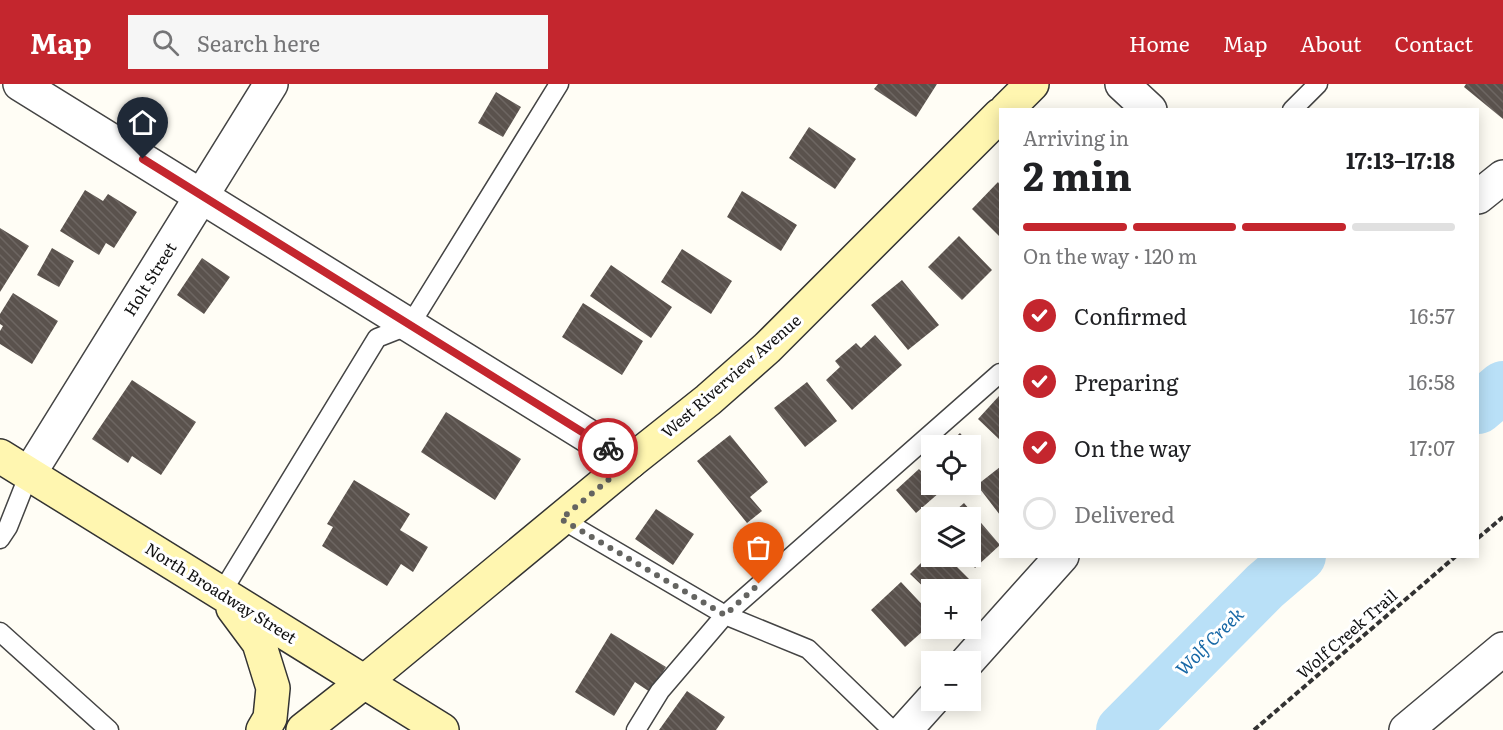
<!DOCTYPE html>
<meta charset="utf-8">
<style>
:root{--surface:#fff;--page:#f6f6f6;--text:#202124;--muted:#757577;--line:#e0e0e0;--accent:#c4262e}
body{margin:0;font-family:Literata,serif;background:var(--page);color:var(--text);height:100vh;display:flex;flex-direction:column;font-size:22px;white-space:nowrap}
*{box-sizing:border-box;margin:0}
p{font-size:20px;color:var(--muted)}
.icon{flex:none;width:33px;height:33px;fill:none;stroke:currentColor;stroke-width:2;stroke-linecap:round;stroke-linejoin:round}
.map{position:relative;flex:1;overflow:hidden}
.drawer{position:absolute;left:999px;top:24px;width:480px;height:450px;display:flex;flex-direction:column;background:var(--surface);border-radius:0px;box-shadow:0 3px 15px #0003}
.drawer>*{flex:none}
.tools{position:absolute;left:921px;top:351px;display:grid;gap:12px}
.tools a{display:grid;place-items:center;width:60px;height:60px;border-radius:0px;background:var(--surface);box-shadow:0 3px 15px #0003;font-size:30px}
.pin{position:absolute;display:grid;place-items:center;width:51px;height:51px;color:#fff;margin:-62px -26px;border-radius:50% 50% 50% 0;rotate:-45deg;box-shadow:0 0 6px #0007}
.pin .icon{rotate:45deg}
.courier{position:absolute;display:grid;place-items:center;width:60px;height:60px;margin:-30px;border:4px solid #c4262e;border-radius:50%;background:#fff;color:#222;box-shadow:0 2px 8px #0007}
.overview em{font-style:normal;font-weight:700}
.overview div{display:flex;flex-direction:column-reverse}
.overview{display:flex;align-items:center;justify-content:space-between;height:102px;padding:0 24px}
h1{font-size:39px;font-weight:700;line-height:45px}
.bar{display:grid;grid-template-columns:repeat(4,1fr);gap:9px 6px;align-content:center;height:72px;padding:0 24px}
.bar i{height:8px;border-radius:4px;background:var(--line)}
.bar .current{background:var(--accent)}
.bar p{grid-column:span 4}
ol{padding:0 24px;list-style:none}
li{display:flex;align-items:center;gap:18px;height:66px}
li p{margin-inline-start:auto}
li .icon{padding:6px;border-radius:50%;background:var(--accent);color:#fff;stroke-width:4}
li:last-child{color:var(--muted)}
li i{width:33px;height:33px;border:3px solid var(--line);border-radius:50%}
header{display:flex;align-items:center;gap:36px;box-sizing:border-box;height:84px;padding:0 30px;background:var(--accent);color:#fff}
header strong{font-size:28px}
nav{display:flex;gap:33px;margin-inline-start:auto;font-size:21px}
.search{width:420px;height:54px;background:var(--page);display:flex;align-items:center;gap:15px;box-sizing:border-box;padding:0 21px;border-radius:0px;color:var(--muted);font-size:22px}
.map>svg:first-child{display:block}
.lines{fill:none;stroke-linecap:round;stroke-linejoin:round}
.river{stroke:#b9e0f7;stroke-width:52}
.building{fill:url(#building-back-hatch)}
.lane-casing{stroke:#444;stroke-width:21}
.street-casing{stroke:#444;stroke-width:36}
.secondary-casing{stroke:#333;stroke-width:36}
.path{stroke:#333;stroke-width:4;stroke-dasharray:6 3;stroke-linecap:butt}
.lane{stroke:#fff;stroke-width:18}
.street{stroke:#fff;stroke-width:33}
.secondary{stroke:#fff6b0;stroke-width:33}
.done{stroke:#646461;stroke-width:6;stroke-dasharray:0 10.8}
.route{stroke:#c4262e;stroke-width:8}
.labels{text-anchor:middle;stroke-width:6;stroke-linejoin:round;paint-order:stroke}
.street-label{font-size:16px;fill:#111;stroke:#fff}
.water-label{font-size:18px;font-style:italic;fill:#1768a6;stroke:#fff}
</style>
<header>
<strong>Map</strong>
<div class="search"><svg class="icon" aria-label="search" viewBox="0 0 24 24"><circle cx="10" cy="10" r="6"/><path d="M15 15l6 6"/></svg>Search here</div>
<nav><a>Home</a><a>Map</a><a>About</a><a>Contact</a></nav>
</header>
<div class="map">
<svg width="1503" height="646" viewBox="0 0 1503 646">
<defs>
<pattern id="building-back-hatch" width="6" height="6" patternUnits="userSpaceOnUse" patternTransform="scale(1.5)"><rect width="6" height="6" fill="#5a524d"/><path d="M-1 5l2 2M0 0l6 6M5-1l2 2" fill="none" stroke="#6d6662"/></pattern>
</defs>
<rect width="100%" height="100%" fill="#fffdf5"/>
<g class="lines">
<path class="river" d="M1478,324l25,-21
M1122,646l143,-144 35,-30"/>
</g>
<path class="building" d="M878,0h59l-21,33 -42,-28z
M1466,0h37v35l-39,-32z
M496,8l25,15 -18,30 -25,-14z
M809,43l47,32 -21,30 -46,-31z
M998,98l2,3v52l-28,-28z
M85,106l18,11 5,-7 29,18 -23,36 -8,-5 -7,12 -39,-24z
M742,107l55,34 -16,26 -54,-34z
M0,144l29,18 -29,46z
M959,152l33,34 -30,30 -34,-33z
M52,164l22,13 -15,26 -22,-12z
M682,165l50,32 -21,33 -50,-32z
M202,174l28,19 -26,37 -27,-19z
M611,181l61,42 -21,31 -61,-42z
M902,196l37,45 -31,25 -37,-45z
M13,209l45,28 -26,43 -32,-20v-13l3,-5 -3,-2v-10z
M583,219l60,38 -21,34 -60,-38z
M875,251l27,30 -50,45 -26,-30 14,-13 -5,-6 21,-18 5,5z
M132,296l64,42 -35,53 -29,-19 -4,7 -36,-24z
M807,298l30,39 -32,26 -31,-39z
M999,312l1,1v43l-22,-21z
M446,328l75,47 -26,41 -74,-48z
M960,349l20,23 -10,8v-18h-24z
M730,351l38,47 -18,15 12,14 -15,12 -50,-62z
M1000,383v48l-23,-30z
M919,385l21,23 -24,21 -20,-23z
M354,396l56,34 -10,16 28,17 -15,25 -12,-8 -14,22 -65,-40 11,-19 -6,-3z
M964,419l36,42 -25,23 -10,-12h5v-38h-23z
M656,425l38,25 -21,31 -38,-26z
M932,468v4h14l23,23 -10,11h-27v5l-22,-21z
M901,498l31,33v8l-27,24 -34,-37z
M611,549l55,34 -16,25 -15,-10 -21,34 -39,-24z
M687,607l38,26 -9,13h-57z"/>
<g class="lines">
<g class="lane-casing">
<path id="lane" d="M1292,26l26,-26
M561,435l164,96 83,34 84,81
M0,455l8,-12 21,-53
M222,508l155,-254 33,-13 149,-241
M0,548l109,98
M636,646l24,-39 65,-76 275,-242"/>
</g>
<g class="street-casing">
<path id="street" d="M20,0l610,378
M1122,0l28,26
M1478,113l25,-20
M29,390l242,-390
M967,578l95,-106
M905,646l27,-30
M1406,646l97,-81"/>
</g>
<g class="secondary-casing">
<path id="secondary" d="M1006,26l26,-26
M0,372l442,274
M233,524l26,35 14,45 -3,30 -7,12
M303,646l61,-48 266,-220 78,-62 59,-52 233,-233"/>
</g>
<path class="path" d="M1478,454l25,-21
M1254,646l202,-174"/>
<use href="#lane" class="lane"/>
<use href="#street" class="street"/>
<use href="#secondary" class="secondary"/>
</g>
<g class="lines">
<path class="done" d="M608,364l22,14 -69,57 164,96 34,-31"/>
<path class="route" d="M143,75l465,289"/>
</g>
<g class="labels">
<g class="street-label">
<text transform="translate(150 195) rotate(-58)" y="6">Holt Street</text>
<text transform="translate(731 292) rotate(-41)" y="6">West Riverview Avenue</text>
<text transform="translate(221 509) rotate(32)" y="6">North Broadway Street</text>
<text transform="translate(1347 550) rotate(-41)" y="6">Wolf Creek Trail</text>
</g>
<g class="water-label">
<text transform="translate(1210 558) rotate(-45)" y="6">Wolf Creek</text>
</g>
</g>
</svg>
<div class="tools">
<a><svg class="icon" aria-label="locate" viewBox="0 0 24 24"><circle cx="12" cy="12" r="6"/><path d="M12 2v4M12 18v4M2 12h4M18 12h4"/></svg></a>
<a><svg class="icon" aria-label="layers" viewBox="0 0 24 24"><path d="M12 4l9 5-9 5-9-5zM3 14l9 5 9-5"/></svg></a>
<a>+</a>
<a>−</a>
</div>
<div class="pin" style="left:759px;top:500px;background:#ea580c"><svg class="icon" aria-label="bag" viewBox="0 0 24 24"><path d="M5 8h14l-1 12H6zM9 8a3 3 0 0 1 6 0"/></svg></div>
<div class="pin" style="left:143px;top:75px;background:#1f2937"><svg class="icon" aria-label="home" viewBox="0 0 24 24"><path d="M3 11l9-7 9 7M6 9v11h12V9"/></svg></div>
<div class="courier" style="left:608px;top:364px"><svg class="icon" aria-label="bike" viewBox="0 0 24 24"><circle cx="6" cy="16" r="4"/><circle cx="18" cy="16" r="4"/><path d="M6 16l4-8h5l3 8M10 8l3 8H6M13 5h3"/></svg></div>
<section class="drawer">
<div class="overview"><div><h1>2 min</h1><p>Arriving in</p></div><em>17:13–17:18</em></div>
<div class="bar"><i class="current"></i><i class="current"></i><i class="current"></i><i></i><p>On the way · 120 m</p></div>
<ol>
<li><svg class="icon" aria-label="check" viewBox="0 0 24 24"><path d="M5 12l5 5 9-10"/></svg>Confirmed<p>16:57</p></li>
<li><svg class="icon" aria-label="check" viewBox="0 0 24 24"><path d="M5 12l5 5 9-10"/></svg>Preparing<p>16:58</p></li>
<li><svg class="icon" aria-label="check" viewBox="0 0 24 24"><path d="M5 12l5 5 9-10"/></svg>On the way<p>17:07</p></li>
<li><i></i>Delivered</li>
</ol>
</section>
</div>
